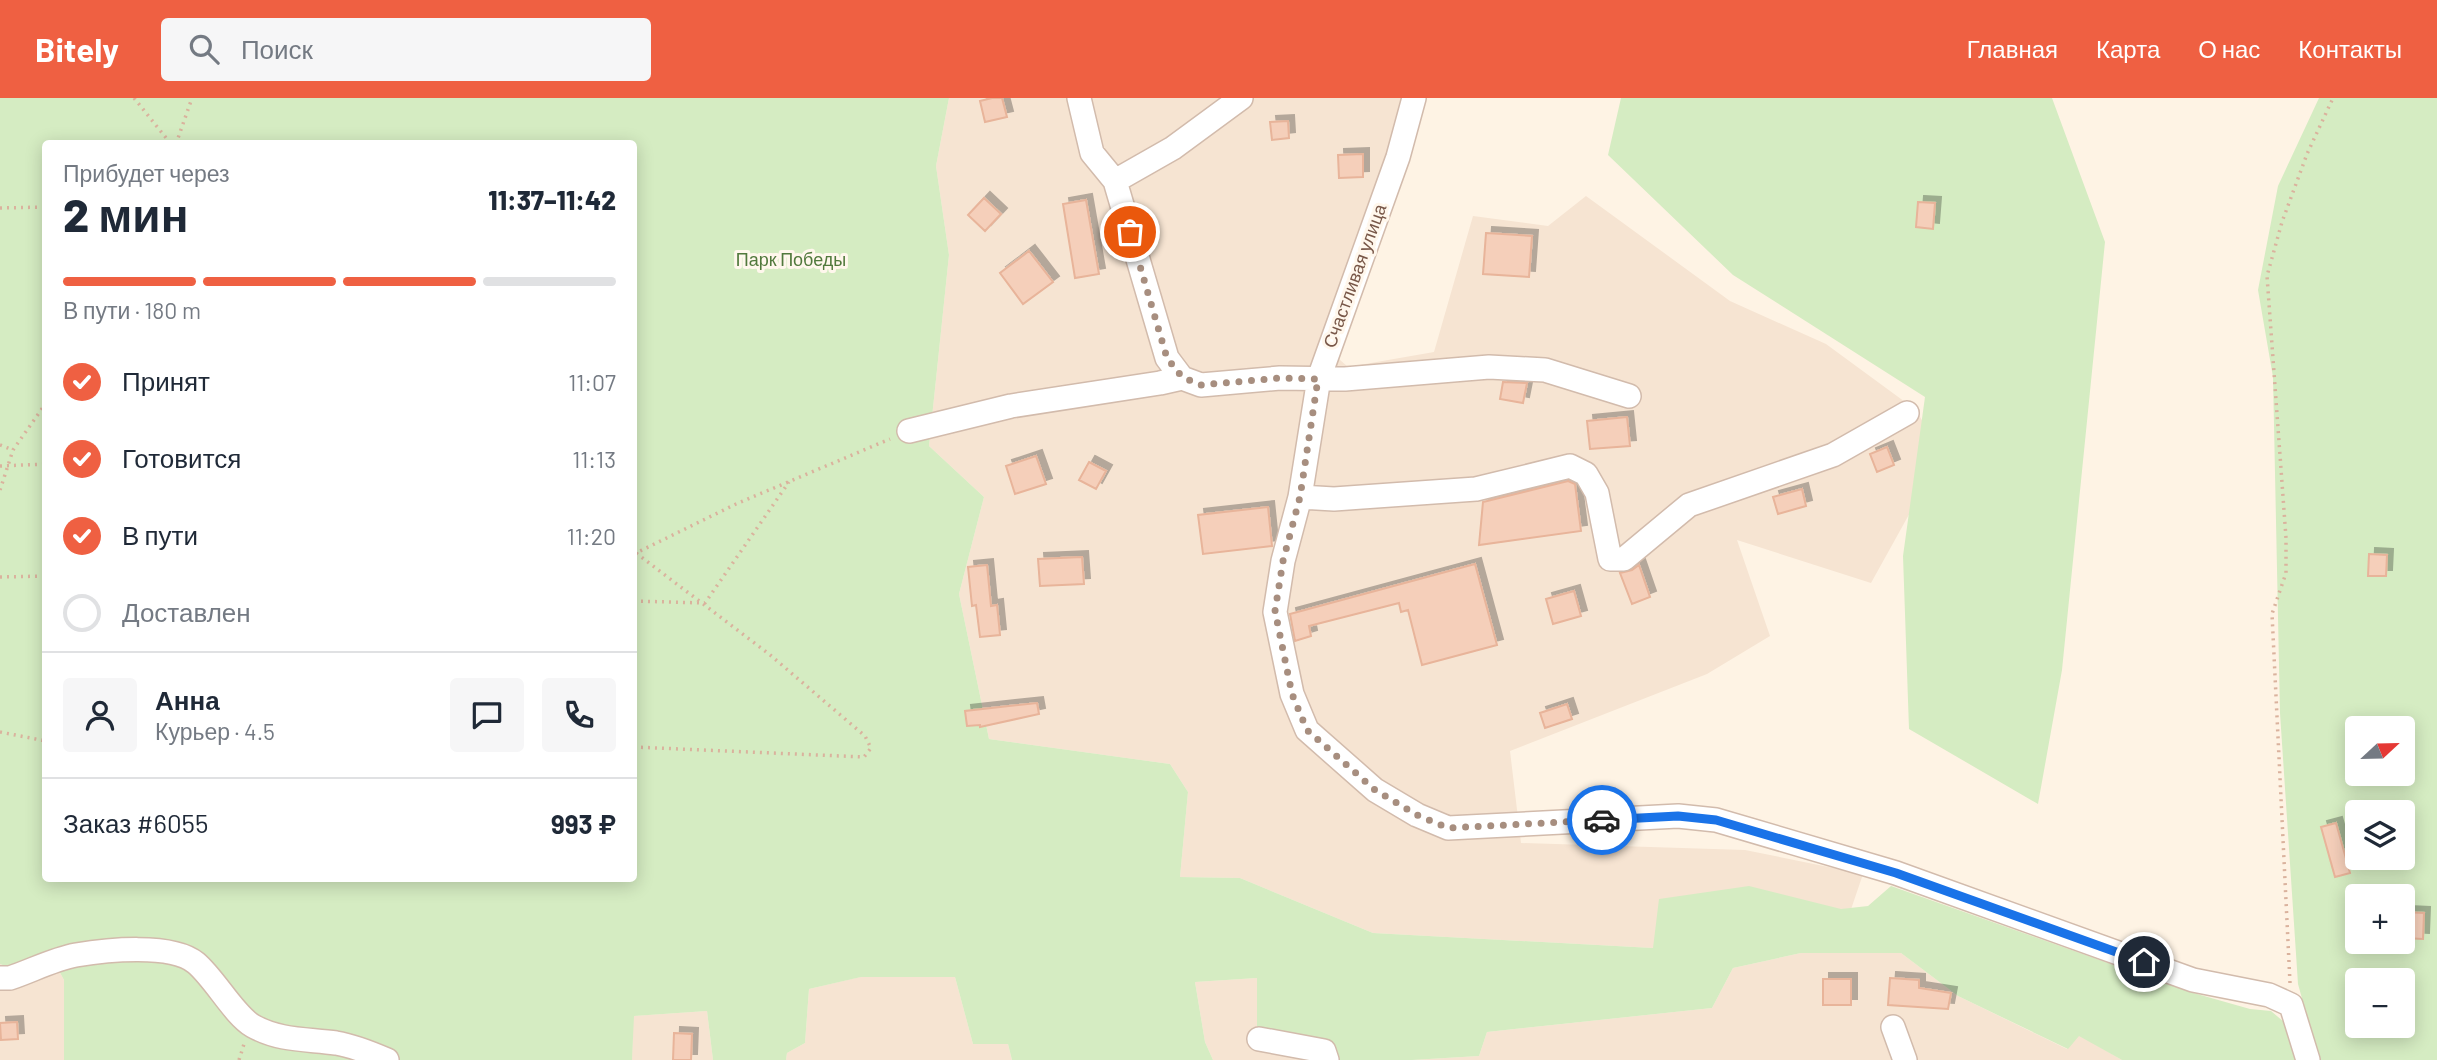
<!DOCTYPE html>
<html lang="ru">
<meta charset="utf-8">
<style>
:root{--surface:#fff;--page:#f6f6f7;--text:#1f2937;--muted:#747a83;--line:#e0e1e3;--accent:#ef6042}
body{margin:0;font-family:Barlow,sans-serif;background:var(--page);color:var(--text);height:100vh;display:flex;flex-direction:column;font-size:26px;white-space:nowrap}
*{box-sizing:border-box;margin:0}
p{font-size:23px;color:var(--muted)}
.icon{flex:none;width:38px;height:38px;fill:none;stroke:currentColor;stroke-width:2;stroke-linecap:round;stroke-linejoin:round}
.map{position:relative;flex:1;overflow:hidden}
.sheet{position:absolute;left:42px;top:42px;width:595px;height:742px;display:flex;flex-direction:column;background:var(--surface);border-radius:7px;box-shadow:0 4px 18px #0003}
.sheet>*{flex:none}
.needle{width:46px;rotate:68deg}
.fabs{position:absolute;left:2345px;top:618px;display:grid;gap:14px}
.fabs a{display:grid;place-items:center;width:70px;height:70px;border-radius:7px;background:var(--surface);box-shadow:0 4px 18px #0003;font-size:35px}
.pin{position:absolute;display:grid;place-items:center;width:60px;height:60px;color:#fff;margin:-30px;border:4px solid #fff;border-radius:50%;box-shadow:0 2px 7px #0007}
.courier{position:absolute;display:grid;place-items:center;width:70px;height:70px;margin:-35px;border:5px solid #1a73e8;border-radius:50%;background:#fff;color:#222;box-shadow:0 2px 9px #0007}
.head em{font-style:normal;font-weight:800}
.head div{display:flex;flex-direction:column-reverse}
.head{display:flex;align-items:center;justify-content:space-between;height:119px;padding:0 21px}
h1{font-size:46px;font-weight:800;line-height:52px}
.bar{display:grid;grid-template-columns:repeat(4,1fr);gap:10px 7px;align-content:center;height:84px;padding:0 21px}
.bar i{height:9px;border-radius:5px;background:var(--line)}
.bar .on{background:var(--accent)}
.bar p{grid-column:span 4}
.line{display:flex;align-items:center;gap:18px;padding:0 21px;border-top:2px solid var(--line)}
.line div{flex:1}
.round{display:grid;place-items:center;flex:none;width:74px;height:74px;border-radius:7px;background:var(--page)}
ol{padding:0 21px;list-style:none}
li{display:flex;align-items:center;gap:21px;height:77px}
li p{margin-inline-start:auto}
li .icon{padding:7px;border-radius:50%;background:var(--accent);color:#fff;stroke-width:4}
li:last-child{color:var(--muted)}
li i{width:38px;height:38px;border:4px solid var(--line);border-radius:50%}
header{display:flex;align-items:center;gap:42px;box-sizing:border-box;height:98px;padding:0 35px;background:var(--accent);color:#fff}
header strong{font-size:33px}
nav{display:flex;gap:38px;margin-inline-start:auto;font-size:24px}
.search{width:490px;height:63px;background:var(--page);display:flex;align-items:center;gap:18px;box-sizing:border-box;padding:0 24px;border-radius:7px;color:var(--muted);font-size:26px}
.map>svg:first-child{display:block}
.residential{fill:#f6e4d2}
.green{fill:#d5ecc2;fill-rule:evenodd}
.building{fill:#f5cfba;stroke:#e8b49a;stroke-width:2;filter:url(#shadow)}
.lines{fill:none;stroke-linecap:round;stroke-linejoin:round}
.minor-casing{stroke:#d2bbac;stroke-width:26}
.path{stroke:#dab29d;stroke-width:3.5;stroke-dasharray:2 5;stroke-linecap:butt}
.minor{stroke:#fff;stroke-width:23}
.done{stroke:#a78e7f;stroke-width:7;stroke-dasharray:0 12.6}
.route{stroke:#1a73e8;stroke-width:9}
.labels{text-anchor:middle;stroke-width:6;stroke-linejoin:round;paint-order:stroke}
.park-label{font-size:18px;fill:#51793c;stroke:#fff7ec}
.street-label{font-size:18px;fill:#785748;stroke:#fff7ec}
</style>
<header>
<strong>Bitely</strong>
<div class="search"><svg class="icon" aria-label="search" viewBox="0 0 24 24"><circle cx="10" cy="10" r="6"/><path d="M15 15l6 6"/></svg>Поиск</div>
<nav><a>Главная</a><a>Карта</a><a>О нас</a><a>Контакты</a></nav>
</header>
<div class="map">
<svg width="2437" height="962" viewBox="0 0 2437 962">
<defs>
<filter id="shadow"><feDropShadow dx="6" dy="-6" stdDeviation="0" flood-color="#0004"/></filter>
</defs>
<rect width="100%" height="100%" fill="#fef3e4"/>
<path class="residential" d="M949,0h459l-86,246 26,23 86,-15 39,-136 75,10 38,-30 144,105 96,43 90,66 26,45 -71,128 -134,-43 33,96 -63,38 -197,77 11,92 224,7 118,24 -19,56 -191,18 -280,-15 -133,-55 -60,-1 8,-85 -18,-28 -181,-25 -30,-145 25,-97 -55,-51 20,-191 -13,-89z
M1801,855h100l57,43 109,53 12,-14 43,25h-710l67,-4 8,-24 225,-24 21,-40z
M0,866l8,3h49l7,13v80h-64z
M860,879h95l18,67h35l4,16h-226l1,-7 18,-10 4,-54z
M1257,880l67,64 16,18h-127l-8,-18 -10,-60z
M707,913l6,49h-81l1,-44z"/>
<path class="green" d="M0,0h949l-13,68 13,89 -20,191 55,51 -25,97 30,145 181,25 18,28 -8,85 60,1 133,55 280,15 6,-49 90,-13 92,23 27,-3 23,-20 299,106 60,17 21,2 13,11 12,38h-174l-43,-24 -11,13 -110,-53 -57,-43h-100l-68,15 -21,40 -225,24 -8,24 -67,4h-72l-16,-18 -67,-9v-55l-62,4 10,60 8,18h-201l-4,-16h-35l-18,-67h-94l-52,12 -4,54 -18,10 -1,7h-73l-6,-49 -73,5 -2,44h-568v-80l-7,-13h-49l-8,-3zM46,46h588v734h-588z
M1621,0h431l53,144 -43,428 -24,134 -129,-75 -6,-173 22,-159 -192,-122 -125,-120z
M2319,0h118v962h-118l-21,-76 -18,-271 -7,-336 -15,-87 20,-104zM2357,630h46v46h-46zM2357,714h46v46h-46zM2357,798h46v46h-46zM2357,882h46v46h-46z"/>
<path class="building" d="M992,0h10l5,19 -22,5 -5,-21z
M1288,23l1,17 -17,2 -2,-18z
M1363,56v23l-24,1 -1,-23z
M984,100l17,16 -16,17 -17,-16z
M1086,102l13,74 -24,4 -12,-74z
M1918,104l17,1 -2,26 -17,-2z
M1486,135l46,3 -3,41 -46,-3z
M1029,153l24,31 -30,22 -23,-31z
M1503,284l24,1 -4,20 -23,-4z
M1627,319l3,29 -40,3 -3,-28z
M1887,349l7,18 -17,7 -7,-18z
M1036,358l10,28 -31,10 -9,-28z
M1089,364l17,9 -10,18 -17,-9z
M1568,383l7,3 6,47 -102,14 4,-43z
M1802,391l4,17 -28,8 -5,-17z
M1268,409l4,39 -69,8 -5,-39z
M2369,456l18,1 -1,21h-18z
M1082,459l2,27 -44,2 -2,-27z
M1475,466l22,81 -75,20 -14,-55 -7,2 -2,-9 -90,23 2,10 -16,5 -5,-27z
M987,467l4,41 6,-1 3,30 -20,2 -4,-32 -4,1 -4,-39z
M1639,467l11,32 -18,7 -12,-31 12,-3z
M1574,493l7,25 -28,8 -7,-25z
M1037,605l2,11 -59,13v-2l-13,1 -2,-15z
M1567,606l5,15 -27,9 -5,-15z
M2336,725l14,50 -15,4 -14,-50z
M2403,814l21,1 -1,26 -20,-1z
M1890,880l29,2v8l32,5 -3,16 -60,-4z
M1823,881h28v26h-28z
M17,924l1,17 -17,1 -1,-17z
M674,935l18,1 -1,26h-18z"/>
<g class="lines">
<g class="minor-casing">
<path id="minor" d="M1079,0l13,55 23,28 52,177 15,20 19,7 79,-7 65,1 144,-12 56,3 84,26
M1414,0l-16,59 -79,221 -19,119 -17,64 -8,51 17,82 15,36 68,60 42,25 31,13 230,-12 38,4 180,53 297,107 76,15 22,10 17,55
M1115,83l58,-33 68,-50
M909,333l102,-25 149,-23 22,-5
M1300,399l34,2 142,-10 94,-23 16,8 11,19 13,66h14l65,-54 144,-50 74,-42
M0,880h10c21,-7 44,-19 66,-23 30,-5 96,-12 120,8 19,16 38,52 57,63 27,15 54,13 83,17 18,3 35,10 51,17
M1893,929l12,33
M1259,941l65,12 3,9"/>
</g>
<path class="path" d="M134,0l37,46
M176,46l16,-46
M0,110l46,-1
M0,347l13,5
M0,368l46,-2
M0,392l13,-40 33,-47
M634,454l2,1 100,-49 154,-65
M0,479l46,-1
M634,503l71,2 84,-121
M0,634l46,9
M634,649l230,10 7,-9 -6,-12 -96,-82 -133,-101
M2290,885l-18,-369 14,-41v-35l-19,-262 15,-54 25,-68 26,-56
M239,962l5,-16"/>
<use href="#minor" class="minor"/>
</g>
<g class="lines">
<path class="done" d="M1130,134l37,126 15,19 19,8 79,-7 38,1 -18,118 -17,64 -8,50 17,83 15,36 68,60 42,25 31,13 154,-8"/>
<path class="route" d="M1602,722l76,-4 38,4 180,53 248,89"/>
</g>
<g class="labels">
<g class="park-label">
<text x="791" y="168">Парк Победы</text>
</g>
<g class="street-label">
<text transform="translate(1355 178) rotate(-70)" y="6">Счастливая улица</text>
</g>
</g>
</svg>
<div class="fabs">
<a><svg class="needle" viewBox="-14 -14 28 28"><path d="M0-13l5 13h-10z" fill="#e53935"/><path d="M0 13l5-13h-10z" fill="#747a83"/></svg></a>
<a><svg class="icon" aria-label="layers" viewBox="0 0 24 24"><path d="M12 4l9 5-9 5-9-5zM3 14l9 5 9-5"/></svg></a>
<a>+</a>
<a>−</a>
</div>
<div class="pin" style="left:1130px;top:134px;background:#ea580c"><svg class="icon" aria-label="bag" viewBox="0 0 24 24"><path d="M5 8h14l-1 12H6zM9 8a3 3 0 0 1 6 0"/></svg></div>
<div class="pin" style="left:2144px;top:864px;background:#1f2937"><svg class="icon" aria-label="home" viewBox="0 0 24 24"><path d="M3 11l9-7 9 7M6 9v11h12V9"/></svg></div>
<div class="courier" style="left:1602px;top:722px"><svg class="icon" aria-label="car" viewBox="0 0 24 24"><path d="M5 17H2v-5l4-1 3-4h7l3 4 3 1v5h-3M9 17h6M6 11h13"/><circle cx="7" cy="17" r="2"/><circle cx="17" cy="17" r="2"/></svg></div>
<section class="sheet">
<div class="head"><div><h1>2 мин</h1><p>Прибудет через</p></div><em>11:37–11:42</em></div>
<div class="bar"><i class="on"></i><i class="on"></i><i class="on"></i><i></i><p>В пути · 180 m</p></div>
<ol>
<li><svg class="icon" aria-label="check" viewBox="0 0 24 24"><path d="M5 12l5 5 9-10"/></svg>Принят<p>11:07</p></li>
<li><svg class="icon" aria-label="check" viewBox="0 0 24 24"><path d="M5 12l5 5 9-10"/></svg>Готовится<p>11:13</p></li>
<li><svg class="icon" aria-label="check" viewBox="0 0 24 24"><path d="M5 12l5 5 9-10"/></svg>В пути<p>11:20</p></li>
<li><i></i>Доставлен</li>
</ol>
<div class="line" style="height:126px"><a class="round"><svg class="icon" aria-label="person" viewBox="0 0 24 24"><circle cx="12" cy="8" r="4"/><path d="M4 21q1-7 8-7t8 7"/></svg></a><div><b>Анна</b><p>Курьер · 4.5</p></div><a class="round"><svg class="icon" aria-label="chat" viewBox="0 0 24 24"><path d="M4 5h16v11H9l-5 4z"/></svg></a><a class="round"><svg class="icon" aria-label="phone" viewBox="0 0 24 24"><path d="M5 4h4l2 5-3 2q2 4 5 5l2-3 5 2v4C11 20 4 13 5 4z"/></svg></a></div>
<div class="line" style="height:91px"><div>Заказ #6055</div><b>993 ₽</b></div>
</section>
</div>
